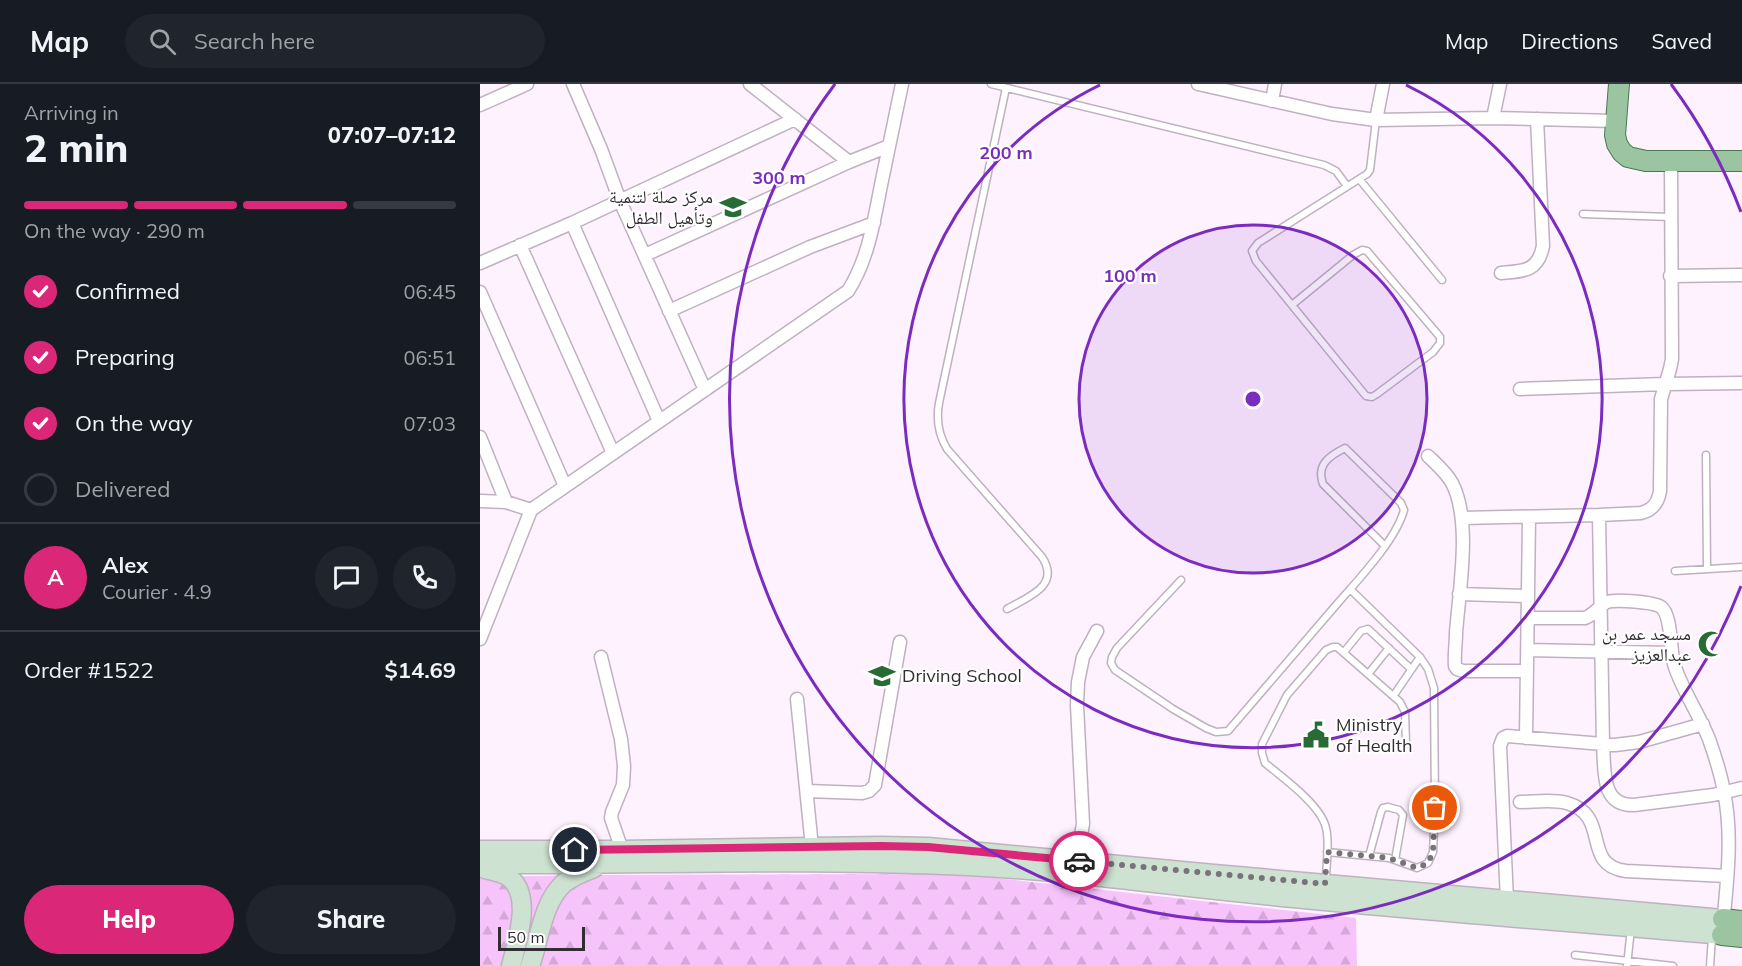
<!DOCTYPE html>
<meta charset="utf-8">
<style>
:root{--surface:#171b24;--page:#20242c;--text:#f1f3f6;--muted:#9ea1a6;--line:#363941;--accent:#db2777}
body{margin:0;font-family:Mulish,"Noto Naskh Arabic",sans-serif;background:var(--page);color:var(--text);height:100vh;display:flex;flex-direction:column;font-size:22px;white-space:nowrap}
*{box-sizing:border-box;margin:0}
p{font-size:20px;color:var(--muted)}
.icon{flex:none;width:33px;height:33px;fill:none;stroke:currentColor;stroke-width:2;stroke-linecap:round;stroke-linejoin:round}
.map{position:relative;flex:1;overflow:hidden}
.panel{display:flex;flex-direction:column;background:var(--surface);width:480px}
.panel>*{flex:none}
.scale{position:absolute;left:18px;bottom:15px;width:87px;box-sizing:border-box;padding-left:6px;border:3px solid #322d33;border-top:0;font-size:16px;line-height:21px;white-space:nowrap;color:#322d33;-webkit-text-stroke:4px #fff;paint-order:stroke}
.pin{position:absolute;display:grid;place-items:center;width:51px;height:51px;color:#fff;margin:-26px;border:3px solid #fff;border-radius:50%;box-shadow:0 2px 6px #0007}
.courier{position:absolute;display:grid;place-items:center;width:60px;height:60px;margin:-30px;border:4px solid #db2777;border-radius:50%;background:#fff;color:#222;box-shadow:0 2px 8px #0007}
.overview em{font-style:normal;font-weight:800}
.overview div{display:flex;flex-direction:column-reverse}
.overview{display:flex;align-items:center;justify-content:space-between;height:102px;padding:0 24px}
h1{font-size:39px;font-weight:800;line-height:45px}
.bar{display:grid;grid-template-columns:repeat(4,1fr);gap:9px 6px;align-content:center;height:72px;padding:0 24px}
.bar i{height:8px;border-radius:4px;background:var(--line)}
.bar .current{background:var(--accent)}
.bar p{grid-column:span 4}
.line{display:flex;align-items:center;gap:15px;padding:0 24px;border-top:2px solid var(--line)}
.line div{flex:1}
.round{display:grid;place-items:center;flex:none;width:63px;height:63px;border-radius:32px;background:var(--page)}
ol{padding:0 24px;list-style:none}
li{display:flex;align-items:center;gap:18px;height:66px}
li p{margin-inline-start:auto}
li .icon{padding:6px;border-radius:50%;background:var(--accent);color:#fff;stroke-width:4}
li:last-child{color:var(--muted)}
li i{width:33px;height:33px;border:3px solid var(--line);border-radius:50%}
.action{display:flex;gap:12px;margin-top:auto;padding:12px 24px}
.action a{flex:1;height:69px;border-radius:36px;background:var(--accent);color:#fff;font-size:24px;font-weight:800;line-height:69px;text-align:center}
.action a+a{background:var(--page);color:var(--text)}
header{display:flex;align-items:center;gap:36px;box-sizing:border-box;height:84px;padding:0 30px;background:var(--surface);border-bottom:2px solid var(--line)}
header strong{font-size:28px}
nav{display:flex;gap:33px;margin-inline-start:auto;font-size:21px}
.search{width:420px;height:54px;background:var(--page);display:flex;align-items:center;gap:15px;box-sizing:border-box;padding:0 21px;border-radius:33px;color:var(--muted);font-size:22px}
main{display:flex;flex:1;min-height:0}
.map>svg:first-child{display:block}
.forest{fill:url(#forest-firs)}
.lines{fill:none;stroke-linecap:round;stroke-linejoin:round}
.lane-casing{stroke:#bfb1c0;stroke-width:9}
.street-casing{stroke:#bfb1c0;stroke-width:15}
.secondary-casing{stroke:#bfb1c0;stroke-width:21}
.primary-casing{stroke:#4a7751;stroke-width:22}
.lane{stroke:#fff;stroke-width:6}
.street{stroke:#fff;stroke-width:12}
.secondary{stroke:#cde2d0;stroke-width:18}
.primary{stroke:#9ac5a0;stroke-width:20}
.done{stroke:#79727a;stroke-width:6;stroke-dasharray:0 10.8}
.route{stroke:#db2777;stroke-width:8}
.ring{fill:none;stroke:#7b2cbf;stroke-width:3}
.labels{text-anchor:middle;stroke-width:4.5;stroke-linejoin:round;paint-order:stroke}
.poi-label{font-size:18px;fill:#322d33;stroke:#fff;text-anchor:end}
.centre{fill:#7b2cbf;stroke:#fff;stroke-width:3}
.ring-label{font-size:18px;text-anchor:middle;font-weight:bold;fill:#7b2cbf;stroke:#fff;stroke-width:4.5;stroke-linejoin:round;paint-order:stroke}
</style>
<header>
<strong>Map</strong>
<div class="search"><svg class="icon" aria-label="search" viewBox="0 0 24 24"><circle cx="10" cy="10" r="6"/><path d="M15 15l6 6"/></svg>Search here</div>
<nav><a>Map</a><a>Directions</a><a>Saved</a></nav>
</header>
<main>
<section class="panel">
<div class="overview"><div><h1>2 min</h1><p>Arriving in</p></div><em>07:07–07:12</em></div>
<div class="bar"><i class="current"></i><i class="current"></i><i class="current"></i><i></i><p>On the way · 290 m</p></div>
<ol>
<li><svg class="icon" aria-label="check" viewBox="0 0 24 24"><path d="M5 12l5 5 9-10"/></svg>Confirmed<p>06:45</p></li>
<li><svg class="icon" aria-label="check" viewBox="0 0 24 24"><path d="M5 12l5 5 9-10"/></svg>Preparing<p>06:51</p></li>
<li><svg class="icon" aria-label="check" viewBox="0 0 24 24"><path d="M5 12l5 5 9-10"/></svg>On the way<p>07:03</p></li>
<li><i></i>Delivered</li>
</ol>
<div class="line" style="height:108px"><b class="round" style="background:var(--accent);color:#fff">A</b><div><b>Alex</b><p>Courier · 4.9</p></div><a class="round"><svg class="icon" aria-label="chat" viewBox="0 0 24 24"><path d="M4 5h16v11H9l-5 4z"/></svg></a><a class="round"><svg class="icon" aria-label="phone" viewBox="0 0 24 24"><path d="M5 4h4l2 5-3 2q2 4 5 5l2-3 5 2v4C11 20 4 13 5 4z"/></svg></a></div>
<div class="line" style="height:78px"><div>Order #1522</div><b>$14.69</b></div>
<div class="action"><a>Help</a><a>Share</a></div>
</section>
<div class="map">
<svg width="1262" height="882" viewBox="0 0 1262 882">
<defs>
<pattern id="forest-firs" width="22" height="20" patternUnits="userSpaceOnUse" patternTransform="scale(1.5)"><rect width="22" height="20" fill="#f7c3fb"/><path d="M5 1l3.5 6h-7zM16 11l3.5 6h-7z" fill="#d4a8d8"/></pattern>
</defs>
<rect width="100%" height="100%" fill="#fef2ff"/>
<path class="forest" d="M480,790l396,44 1,48h-877v-89l111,-2z"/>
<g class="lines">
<g class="lane-casing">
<path id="lane" d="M511,0l333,81 12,6 11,15
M526,4l-67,315c-3,17 -1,31 8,46l95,108c19,29 -14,40 -35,52
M880,96l82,100
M1103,130l87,3
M812,221l61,-50 9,-5 5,1 68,80 5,6v6l-7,9 -56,42 -5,3 -6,-1 -110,-135 -4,-10 6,-8 109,-69 3,-4 6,-50
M1226,371l1,114
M1195,487l67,-4
M701,496l-64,68 -5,9 -1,6 4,7 58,39 33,19 10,4 12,-1c36,-42 73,-85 109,-127 21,-24 59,-64 67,-94l-3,-7 -56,-55c-16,8 -29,17 -22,36l62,62
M864,568l17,-21 7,-2 43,40
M889,589l20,-25
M914,611l26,-38
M847,768l62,6 28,10 11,-5 5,-11 2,-44 -1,-120 -6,-19 -8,-12 -70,-68
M889,772l12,-44 2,-4 5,-1 11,3 4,5 -8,45
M846,796c0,-16 4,-36 0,-52 -5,-23 -43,-50 -61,-65l-3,-10v-9l25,-49 39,-45 7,-3h4l63,55 5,10 1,32
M1095,871l98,11
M1147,882l4,-38
M1230,882l2,-29"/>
</g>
<g class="street-casing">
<path id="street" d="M93,0l28,65 19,52 85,189
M270,0l99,78
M718,0l134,30 44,6 117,-2 122,3
M792,17l3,-17
M0,21l47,-21
M1013,34l7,-34
M896,36l7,-36
M92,139l87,198
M40,161l93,208
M165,171l204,-93 40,-16
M0,179l92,-40 223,-104
M1021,189c22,-2 37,-1 42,-27l-6,-127
M1190,192l72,-1
M0,208l85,194
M189,227l141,-64 64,-24
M1040,305l145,-5 77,-1
M0,353l26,65
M948,372c8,8 18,16 24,27 20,38 7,108 4,150 0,11 -2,22 -1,33l2,3 6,2h64
M0,417l26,1 25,8
M1119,431l4,230c2,24 -3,61 31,60l79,-10 29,-7
M982,434l137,-3 42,-2c12,-3 17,-10 19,-22l1,-92 9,-30 2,-10 -1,-197
M979,510l69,2
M1048,534h57c10,-4 14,-12 22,-16 9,-3 47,0 54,5 11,8 9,43 13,57 7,24 25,50 35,75 6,17 12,36 15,53 9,42 3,91 -1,133
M0,555l51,-129 317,-219c20,-31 26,-70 33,-106 7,-34 14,-67 21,-101
M1047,566l144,3
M121,573l20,82 3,27 -1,19 -11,27 -1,6 11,32
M317,615l15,148
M1046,654l3,-221
M327,707l55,2 7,-2 6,-6 25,-143
M1040,718c15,0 33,-3 47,1 45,13 13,62 59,68l101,5
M595,784l8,-44 -6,-119 1,-23 5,-25 14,-26
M1027,816l-7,-154 3,-8 4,-2 108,9 24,-3 64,-18"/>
</g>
<g class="secondary-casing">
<path id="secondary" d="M0,766h142l259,-4 47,1 286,27 509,45
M0,780c163,1 325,-6 488,2 102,5 203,20 305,30 149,15 299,26 449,39
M5,785c7,2 15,3 22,7 27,17 10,65 4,90
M50,882c10,-27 12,-63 34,-83 9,-7 20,-11 30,-15"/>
</g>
<g class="primary-casing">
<path id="primary" d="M1139,0l-4,51 2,9 5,8 6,5 18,4h96
M1243,835l19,2
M1242,851l20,2"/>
</g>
<use href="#lane" class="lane"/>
<use href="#street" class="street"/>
<use href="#secondary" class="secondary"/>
<use href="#primary" class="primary"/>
</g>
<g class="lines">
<path class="done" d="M599,777l246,23 2,-32 62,6 28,10 11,-5 5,-11 2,-44"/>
<path class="route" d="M95,766l306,-4 47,1 151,14"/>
</g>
<circle cx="773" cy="315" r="174" fill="#7b2cbf" fill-opacity=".12"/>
<g class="ring">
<circle cx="773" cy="315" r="174"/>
<path d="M926 1A349 349 0 1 1 620 1"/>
<path d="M1261 502A523 523 0 1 1 355 0M1191 0A523 523 0 0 1 1261 128"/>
</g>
<defs>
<g id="school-bare" transform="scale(2.07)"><path d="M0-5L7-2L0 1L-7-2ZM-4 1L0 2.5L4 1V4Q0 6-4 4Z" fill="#296b35" stroke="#fff" stroke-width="2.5" paint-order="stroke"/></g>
<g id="mosque-bare" transform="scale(2.07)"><path d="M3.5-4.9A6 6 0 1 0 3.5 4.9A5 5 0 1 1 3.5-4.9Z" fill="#296b35" stroke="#fff" stroke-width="2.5" paint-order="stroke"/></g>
<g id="civic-bare" transform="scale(2.07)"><path d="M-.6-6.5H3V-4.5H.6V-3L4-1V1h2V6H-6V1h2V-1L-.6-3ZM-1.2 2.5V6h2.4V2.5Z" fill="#296b35" stroke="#fff" stroke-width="2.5" paint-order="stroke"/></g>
</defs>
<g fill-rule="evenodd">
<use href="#school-bare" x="253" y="123"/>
<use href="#mosque-bare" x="1231" y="560"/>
<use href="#school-bare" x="402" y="592"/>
<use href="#civic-bare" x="836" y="651"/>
</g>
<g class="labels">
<g class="poi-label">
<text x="233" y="119">مركز صلة لتنمية<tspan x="233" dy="21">وتأهيل الطفل</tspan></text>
<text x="1211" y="556">مسجد عمر بن<tspan x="1211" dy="21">عبدالعزيز</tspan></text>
<text x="422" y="598" text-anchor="start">Driving School</text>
<text x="856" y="647" text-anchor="start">Ministry<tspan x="856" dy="21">of Health</tspan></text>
</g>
</g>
<circle cx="773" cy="315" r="9" class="centre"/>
<g class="ring-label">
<text x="526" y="75">200 m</text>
<text x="299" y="100">300 m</text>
<text x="650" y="198">100 m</text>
</g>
</svg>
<div class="scale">50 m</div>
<div class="pin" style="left:955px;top:724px;background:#ea580c"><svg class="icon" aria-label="bag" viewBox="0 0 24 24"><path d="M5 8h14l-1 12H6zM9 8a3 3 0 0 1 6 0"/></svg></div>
<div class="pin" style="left:95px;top:766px;background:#1f2937"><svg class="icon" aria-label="home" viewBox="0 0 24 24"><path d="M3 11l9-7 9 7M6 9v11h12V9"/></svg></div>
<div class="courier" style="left:599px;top:777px"><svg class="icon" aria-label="car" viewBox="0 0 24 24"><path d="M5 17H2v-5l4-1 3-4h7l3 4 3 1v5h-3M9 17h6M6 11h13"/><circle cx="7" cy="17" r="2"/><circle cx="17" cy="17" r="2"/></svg></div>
</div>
</main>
